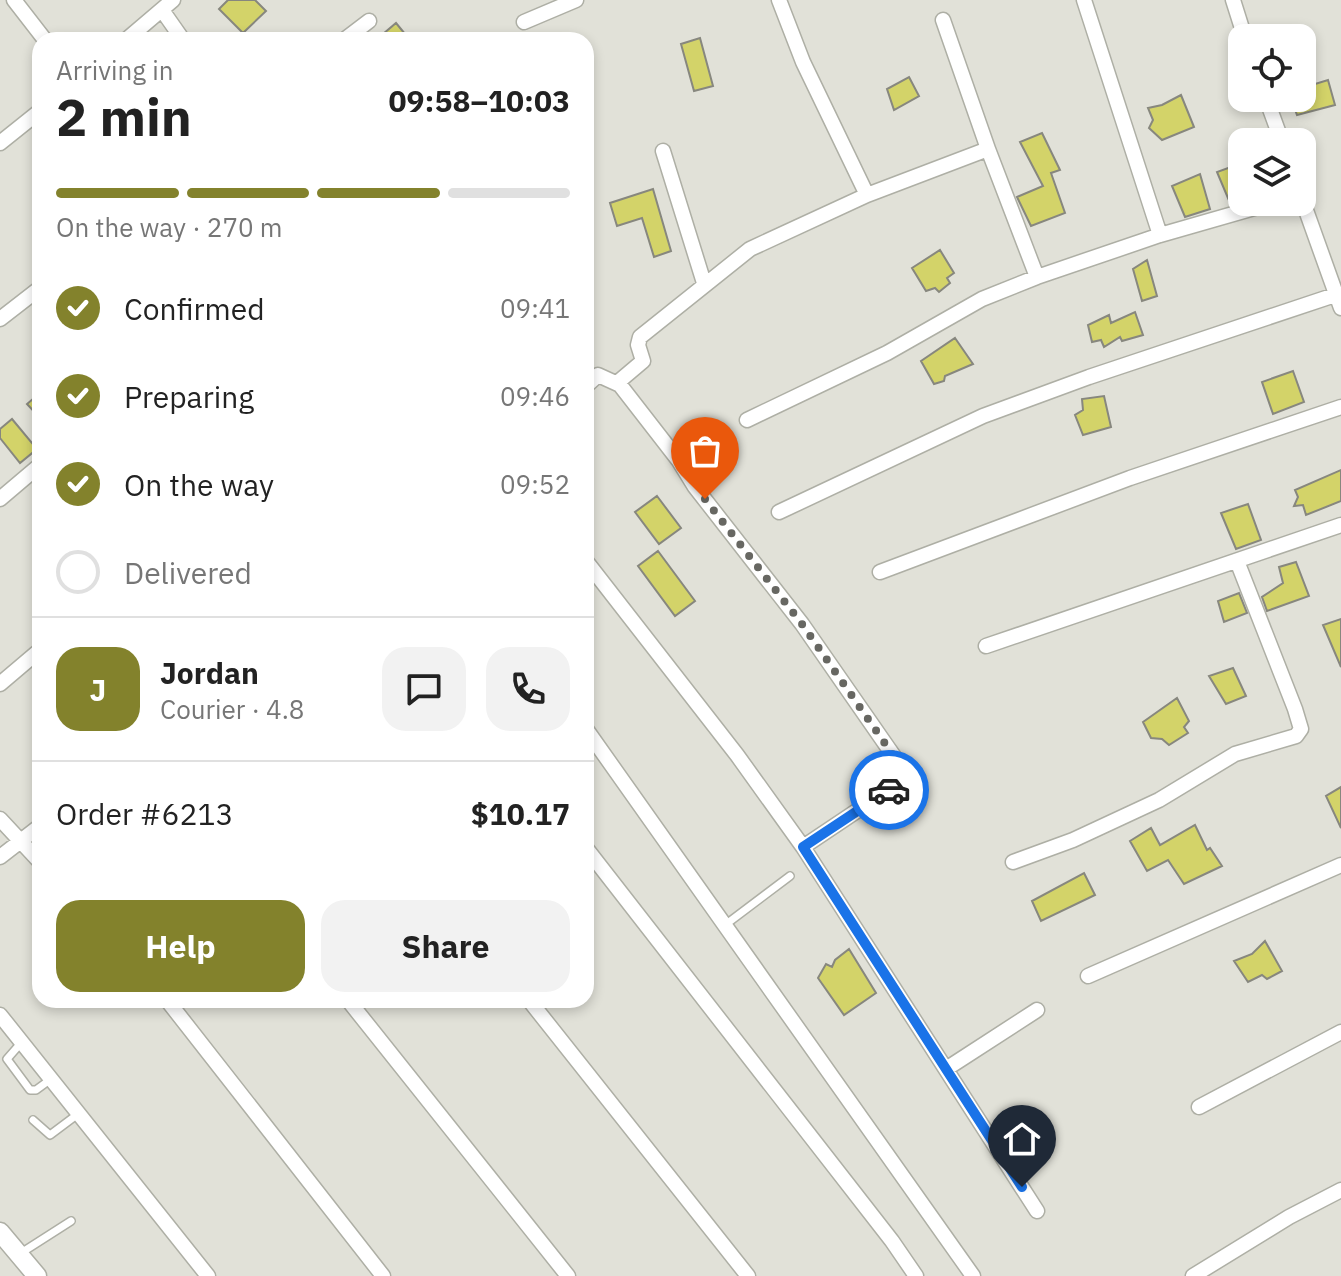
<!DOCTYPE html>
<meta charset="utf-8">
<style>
:root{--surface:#fff;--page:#f2f2f2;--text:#222;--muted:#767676;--line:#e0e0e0;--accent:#83822c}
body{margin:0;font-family:"IBM Plex Sans",sans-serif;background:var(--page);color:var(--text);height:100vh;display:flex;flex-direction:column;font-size:30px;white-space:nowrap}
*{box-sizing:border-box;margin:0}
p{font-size:26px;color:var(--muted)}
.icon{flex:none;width:44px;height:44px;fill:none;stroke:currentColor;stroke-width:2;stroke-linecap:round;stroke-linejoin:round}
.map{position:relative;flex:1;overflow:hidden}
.panel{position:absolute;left:32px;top:32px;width:562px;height:976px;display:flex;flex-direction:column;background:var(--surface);border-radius:24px;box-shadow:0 4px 12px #0003}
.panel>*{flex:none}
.tools{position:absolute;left:1228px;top:24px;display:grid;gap:16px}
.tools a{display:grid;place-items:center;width:88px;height:88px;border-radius:16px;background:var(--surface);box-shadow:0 4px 12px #0003;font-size:40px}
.pin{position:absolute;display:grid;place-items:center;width:68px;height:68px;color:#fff;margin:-82px -34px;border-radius:50% 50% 50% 0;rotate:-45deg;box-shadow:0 0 8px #0007}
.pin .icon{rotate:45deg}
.courier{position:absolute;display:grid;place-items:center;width:80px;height:80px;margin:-40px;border:6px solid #1a73e8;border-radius:50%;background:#fff;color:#222;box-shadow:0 2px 10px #0007}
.head em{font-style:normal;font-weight:800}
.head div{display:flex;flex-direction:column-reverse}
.head{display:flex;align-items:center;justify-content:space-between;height:136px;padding:0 24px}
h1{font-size:52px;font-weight:800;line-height:60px}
.bar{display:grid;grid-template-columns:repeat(4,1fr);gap:12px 8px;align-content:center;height:96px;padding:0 24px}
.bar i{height:10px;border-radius:6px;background:var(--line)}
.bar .active{background:var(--accent)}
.bar p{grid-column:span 4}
.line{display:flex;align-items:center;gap:20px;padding:0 24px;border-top:2px solid var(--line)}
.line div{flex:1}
.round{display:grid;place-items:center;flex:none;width:84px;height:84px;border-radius:24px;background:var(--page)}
ol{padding:0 24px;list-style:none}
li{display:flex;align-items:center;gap:24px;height:88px}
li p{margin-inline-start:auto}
li .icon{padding:8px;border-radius:50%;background:var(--accent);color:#fff;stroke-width:4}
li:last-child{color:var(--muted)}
li i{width:44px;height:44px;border:4px solid var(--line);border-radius:50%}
.button{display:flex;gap:16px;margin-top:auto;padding:16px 24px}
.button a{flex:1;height:92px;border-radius:24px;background:var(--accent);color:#fff;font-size:32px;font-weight:800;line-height:92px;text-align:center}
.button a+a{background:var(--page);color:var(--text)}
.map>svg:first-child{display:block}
.building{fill:#d3d369;stroke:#87877e;stroke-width:2}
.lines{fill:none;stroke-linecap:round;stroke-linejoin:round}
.service-casing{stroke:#aeafa5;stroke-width:10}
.minor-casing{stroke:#aeafa5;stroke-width:17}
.tertiary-casing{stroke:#aeafa5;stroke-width:21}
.service{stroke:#fff;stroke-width:7}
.minor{stroke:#fff;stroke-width:14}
.tertiary{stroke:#fff;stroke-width:18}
.done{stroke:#676762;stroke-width:8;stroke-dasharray:0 14.4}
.route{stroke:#1a73e8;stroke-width:10}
</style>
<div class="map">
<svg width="1341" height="1276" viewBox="0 0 1341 1276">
<rect width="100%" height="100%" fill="#e1e1d8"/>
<path class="building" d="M228,0h27l11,11 -23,22 -24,-24z
M396,23l14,17h-34z
M700,38l13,48 -19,5 -13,-47z
M909,77l10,19 -25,14 -7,-21z
M1328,80l7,25 -38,10 -6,-17h11v-10z
M1181,95l13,32 -32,13 -13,-12 4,-8 -5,-12 14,-3z
M1042,133l18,37 -9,3 14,40 -34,13 -14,-29 26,-11 -23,-44z
M1242,163v34l-12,6 -13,-31z
M1200,174l10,35 -25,8 -13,-31z
M653,189l18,62 -17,6 -12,-39 -25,8 -7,-23z
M940,250l14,23 -7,5 3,5 -11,9 -4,-4 -9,3 -14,-23z
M1147,260l10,36 -15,5 -9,-32z
M1135,312l8,23 -21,6 -2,-4 -16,10 -3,-7 -9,2 -4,-17 21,-10 2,8z
M955,338l18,26 -28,12 -1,5 -10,3 -13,-23z
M1293,371l11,31 -31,12 -11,-32z
M40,393v25l-13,-14z
M1104,396l7,31 -28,8 -8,-20 8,-5 -1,-11z
M12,419l25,30 -17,14 -20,-25v-9z
M1341,470v31l-35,14 -3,-10 -9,1 4,-9 -3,-7z
M657,496l24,32 -22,16 -24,-32z
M1248,504l13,36 -25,9 -15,-36z
M658,551l37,50 -20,15 -37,-50z
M1296,562l13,34 -42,15 -5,-14 21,-14 -4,-16z
M1239,593l8,20 -23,9 -6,-21z
M1341,619v48l-18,-42z
M1233,668l13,28 -20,8 -17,-28z
M1177,698l12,23 -5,6 4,6 -19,12 -7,-6 -11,-1 -8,-16z
M1341,787v41l-15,-32z
M1195,825l12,25 3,-2 12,18 -38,18 -16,-24 -21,11 -17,-30 21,-13 9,17z
M1084,873l11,22 -54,26 -9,-20z
M1265,941l17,30 -15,8 -5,-4 -14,7 -14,-21 18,-7z
M849,949l27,44 -32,22 -26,-37 8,-14 6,3 3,-7z"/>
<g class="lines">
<g class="service-casing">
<path id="service" d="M725,925l65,-49
M21,1043l-14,16 23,31h6l15,-11
M33,1120l17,15 28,-21
M21,1253l50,-32"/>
</g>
<g class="minor-casing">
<path id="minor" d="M14,0l31,40
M779,0l24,62 64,133
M1084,0l76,235
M1233,0l12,38
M162,10l21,30
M943,20l45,129 49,128
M524,22l52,-22
M126,40l47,-40
M344,40l25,-19
M1266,98l16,44
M0,143l40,-32
M663,151l41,132
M1302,199l39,109
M0,319l40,-31
M617,383l26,-22 -5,-16 2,-8 110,-88 117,-54 121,-46
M586,386l12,-11 22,10 59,76 16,26 107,137 98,141 2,11 -5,8 -94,63
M747,420l140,-67 95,-54 55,-22 123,-42 115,-33
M0,499l40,-34
M779,512l204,-96 106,-39 246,-82
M586,561l151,194 66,92 234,364
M880,572l250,-94 211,-71
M986,646l355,-121
M0,684l40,-34
M586,729l387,547
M0,819l40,43
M586,848l306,393 24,35
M0,857l40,-31
M1013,862l60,-22 86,-40 76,-46 61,-18 5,-7 -6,-20 -58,-148
M1088,976l253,-111
M167,1000l216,276
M348,1000l220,276
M529,1000l219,276
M0,1015l208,261
M946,1069l91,-59
M1199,1107l142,-75
M1193,1276l96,-59 52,-27"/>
</g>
<g class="tertiary-casing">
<path id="tertiary" d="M0,1232l37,44"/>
</g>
<use href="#service" class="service"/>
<use href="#minor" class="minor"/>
<use href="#tertiary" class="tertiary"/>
</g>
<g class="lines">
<path class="done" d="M705,499l97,125 98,141 2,11 -5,8 -8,6"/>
<path class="route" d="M889,790l-86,57 219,340"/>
</g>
</svg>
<div class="tools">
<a><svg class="icon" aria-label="locate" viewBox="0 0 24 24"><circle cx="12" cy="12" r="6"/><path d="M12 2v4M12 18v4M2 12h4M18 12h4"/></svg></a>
<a><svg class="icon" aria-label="layers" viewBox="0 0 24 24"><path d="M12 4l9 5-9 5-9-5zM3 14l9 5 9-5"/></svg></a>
</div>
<div class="pin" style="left:705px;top:499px;background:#ea580c"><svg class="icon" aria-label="bag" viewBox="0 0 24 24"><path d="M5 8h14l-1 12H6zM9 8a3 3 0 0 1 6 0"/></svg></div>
<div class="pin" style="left:1022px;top:1187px;background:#1f2937"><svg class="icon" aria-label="home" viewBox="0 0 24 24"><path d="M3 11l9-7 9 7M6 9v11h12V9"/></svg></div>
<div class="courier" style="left:889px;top:790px"><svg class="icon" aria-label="car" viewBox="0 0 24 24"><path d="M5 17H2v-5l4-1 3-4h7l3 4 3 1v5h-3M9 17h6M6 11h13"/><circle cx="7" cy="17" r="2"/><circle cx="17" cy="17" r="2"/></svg></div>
<section class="panel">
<div class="head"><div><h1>2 min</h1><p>Arriving in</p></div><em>09:58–10:03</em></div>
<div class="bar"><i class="active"></i><i class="active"></i><i class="active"></i><i></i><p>On the way · 270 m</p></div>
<ol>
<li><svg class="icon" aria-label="check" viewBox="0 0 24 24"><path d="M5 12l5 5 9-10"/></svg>Confirmed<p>09:41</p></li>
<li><svg class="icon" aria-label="check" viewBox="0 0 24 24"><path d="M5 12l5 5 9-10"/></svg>Preparing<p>09:46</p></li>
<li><svg class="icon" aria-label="check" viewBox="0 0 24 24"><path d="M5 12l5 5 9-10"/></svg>On the way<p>09:52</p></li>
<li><i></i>Delivered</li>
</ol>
<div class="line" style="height:144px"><b class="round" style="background:var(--accent);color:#fff">J</b><div><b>Jordan</b><p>Courier · 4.8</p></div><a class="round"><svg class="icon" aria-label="chat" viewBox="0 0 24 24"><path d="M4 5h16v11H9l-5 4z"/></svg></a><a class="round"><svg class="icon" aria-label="phone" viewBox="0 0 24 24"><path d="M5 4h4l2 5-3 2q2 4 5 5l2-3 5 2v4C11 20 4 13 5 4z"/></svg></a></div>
<div class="line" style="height:104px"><div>Order #6213</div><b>$10.17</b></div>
<div class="button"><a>Help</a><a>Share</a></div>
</section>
</div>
